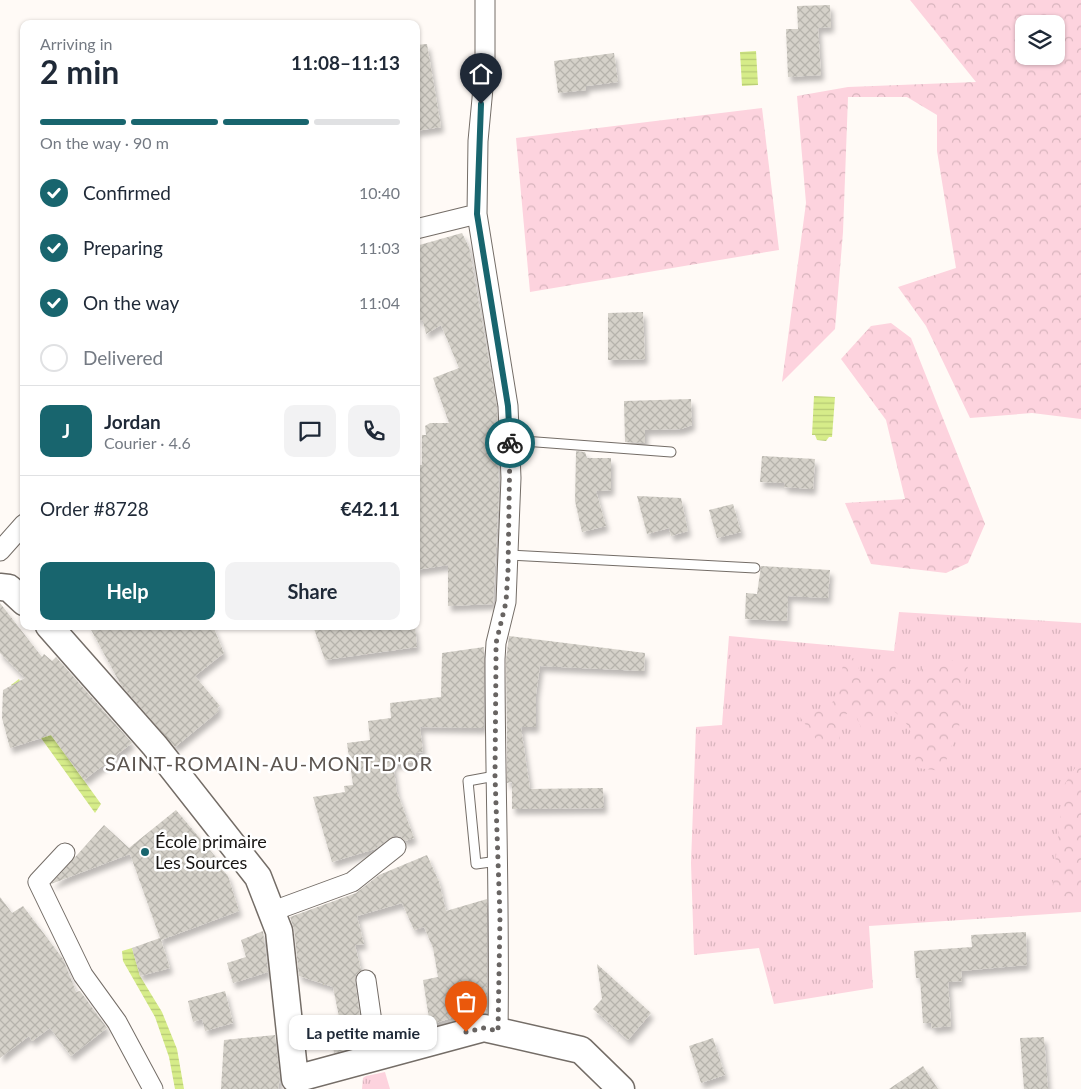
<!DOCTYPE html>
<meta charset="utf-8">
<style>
:root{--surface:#fff;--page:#f2f2f3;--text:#1f2937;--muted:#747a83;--line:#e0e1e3;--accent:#18656e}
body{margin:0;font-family:Lato,sans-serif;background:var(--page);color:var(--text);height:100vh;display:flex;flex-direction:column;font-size:19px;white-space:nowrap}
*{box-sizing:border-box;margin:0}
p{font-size:16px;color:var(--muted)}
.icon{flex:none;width:28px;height:28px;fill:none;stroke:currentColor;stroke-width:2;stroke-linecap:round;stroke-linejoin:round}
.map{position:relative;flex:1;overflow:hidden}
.sheet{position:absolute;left:20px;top:20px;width:400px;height:610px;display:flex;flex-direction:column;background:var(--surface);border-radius:10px;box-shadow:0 1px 4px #0004}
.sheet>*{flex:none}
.controls{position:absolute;left:1015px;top:15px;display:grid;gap:10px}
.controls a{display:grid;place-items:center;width:50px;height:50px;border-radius:10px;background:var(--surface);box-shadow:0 1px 4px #0004;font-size:25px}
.pin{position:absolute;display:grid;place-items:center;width:42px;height:42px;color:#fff;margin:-51px -21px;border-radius:50% 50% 50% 0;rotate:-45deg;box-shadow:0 0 5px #0007}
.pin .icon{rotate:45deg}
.courier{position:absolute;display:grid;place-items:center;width:50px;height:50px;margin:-25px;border:4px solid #18656e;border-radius:50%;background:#fff;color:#222;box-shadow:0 1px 6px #0007}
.bubble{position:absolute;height:35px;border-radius:10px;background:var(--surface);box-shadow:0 1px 4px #0004;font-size:16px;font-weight:700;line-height:35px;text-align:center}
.overview em{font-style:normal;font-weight:700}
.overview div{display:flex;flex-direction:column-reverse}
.overview{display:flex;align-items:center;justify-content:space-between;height:85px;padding:0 20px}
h1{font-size:32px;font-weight:700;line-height:38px}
.bar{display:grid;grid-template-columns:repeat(4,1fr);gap:8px 5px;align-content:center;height:60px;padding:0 20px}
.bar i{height:6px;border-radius:4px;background:var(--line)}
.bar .selected{background:var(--accent)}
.bar p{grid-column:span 4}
.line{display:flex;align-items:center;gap:12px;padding:0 20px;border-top:1px solid var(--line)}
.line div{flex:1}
.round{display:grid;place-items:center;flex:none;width:52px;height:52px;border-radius:10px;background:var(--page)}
ol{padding:0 20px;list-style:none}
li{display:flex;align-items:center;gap:15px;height:55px}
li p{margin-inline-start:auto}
li .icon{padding:5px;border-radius:50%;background:var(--accent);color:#fff;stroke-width:4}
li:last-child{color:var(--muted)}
li i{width:28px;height:28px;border:2px solid var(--line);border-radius:50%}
.action{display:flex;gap:10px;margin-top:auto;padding:10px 20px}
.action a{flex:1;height:58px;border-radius:10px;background:var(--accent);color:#fff;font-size:20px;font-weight:700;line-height:58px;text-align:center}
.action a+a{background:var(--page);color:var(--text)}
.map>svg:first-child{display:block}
.grass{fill:url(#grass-tufts)}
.forest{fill:url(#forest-crowns);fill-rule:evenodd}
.water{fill:url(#water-rules)}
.building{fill:url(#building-cross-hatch);filter:url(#shadow)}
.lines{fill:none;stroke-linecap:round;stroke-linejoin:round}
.service-casing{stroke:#746d67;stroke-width:11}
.minor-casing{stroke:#746d67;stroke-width:21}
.secondary-casing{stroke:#746d67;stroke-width:29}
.service{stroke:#fff;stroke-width:9}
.minor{stroke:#fff;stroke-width:19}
.secondary{stroke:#fff;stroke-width:26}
.done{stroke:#686462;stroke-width:5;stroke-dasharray:0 9}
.route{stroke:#18656e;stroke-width:6}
.poi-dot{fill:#18656e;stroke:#fff;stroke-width:2}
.labels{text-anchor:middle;stroke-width:5;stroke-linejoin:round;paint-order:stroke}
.poi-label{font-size:18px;fill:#171412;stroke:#fff;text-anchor:start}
.quarter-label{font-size:20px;letter-spacing:1px;fill:#5c5550;stroke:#fff}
</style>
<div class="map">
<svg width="1081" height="1089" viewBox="0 0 1081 1089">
<defs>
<pattern id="grass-tufts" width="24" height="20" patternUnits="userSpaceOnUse" patternTransform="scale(1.25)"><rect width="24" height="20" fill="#fdd3de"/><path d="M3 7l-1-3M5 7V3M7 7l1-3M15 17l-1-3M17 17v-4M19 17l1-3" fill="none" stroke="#d8b4bd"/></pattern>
<pattern id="forest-crowns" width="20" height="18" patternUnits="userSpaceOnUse" patternTransform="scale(1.25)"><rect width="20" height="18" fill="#fdd3de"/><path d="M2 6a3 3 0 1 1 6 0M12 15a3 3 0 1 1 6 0" fill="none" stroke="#d8b4bd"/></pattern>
<pattern id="water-rules" width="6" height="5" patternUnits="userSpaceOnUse" patternTransform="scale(1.25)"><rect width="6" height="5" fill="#d6ec89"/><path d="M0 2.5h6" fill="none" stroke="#b7ca75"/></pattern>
<pattern id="building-cross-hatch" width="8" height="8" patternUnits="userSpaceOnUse" patternTransform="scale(1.25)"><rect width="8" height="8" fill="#d5d1c9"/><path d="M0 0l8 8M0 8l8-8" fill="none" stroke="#b6b3ac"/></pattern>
<filter id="shadow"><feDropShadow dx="3" dy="5.5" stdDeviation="2.5" flood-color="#0004"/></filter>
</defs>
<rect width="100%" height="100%" fill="#fffaf6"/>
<path class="grass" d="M899,612l182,11v289l-212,14 4,62 -99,16 -15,-56 -65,7 -3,-92 5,-136 26,-2 7,-89 165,15z
M385,1072l5,17h-28l1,-11 3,-2z"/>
<path class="forest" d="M910,0h171v419l-49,-6 -62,5 -44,-92 -28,-39 58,-19 -19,-117v-36l-30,-18h-59l-5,135 -8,97 -53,53 24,-179 -9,-107 51,-9 128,-5zM1024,24h32v32h-32z
M762,108l17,142 -249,42 -14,-154z
M891,323l20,15 74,186 -17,39 -22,10 -75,-9 -26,-61 60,-4 -19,-79 -45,-61 30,-33z
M855,658l6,17 20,-12 13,-3 4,21 11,4 17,-21 25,-4 17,5 -9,62 -17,44 -24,-3c-9,-27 1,-39 -27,-59l-14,1 -15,20 -9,-22 -14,13 1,20 -24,-2 -21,-29h30l11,-12 8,-38z
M1081,759v143l-29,-10 12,-107z"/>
<path class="water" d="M756,51l2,34 -16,1 -2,-34z
M814,396l21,1 -3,40h-3l-3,4 -9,-1 -2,-5h-3z
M19,679l15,32 67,93 -6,9 -54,-75 -30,-53z
M132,948l8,28 22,36 15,37 7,40h-9l-6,-32 -14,-40 -32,-56 -1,-10z"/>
<path class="building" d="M830,5l1,22 -13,1 3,47 -33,2 -2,-48h12l-1,-23z
M427,44l14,83 -25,4v-86z
M614,53l4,29 -32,4v4l-28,3 -4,-32z
M462,233l7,14 28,160 2,85 -6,112 -45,2v-41l-32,5v-22l3,-1 -3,-82h6v-30h4l-1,-9 5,-3h19l-16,-45 26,-10 -18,-43 -15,9 -3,-13 -4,-2 -3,-7v-66z
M643,312l2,47 -37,1v-47z
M691,399l1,26 -11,4 -36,1v13l-20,-1 -1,-41z
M576,451l9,1 2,6h24v32l-15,1 10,35 -24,6 -7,-31z
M762,456l53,3 -2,30 -29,-2 1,-4 -25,-1z
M637,496l44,2 7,33 -17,5 -2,-8 -22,6z
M733,504l8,28 -24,6 -8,-28z
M761,566l69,4 -2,28 -40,-2 -1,25 -42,-2 1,-26 11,1z
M0,603l42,54 2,-3 8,7 4,-4 76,86 -48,37 -33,-45 -41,13 -8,-30 1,-28 22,-12 -25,-25z
M89,626h124l11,27 -29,23 25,30 -3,2 2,3 -44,36 -54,-62z
M313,626h102l2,21 -92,13z
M509,636l136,17 -1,18 -104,-5 -4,28v33h-15l9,62 73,-1 1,20 -92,1v-27l-5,1v-31l-1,-93z
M484,647v81l-64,-1 3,25 -8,1 1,9 -23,2 4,28 17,46 -9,3 -4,-4 -7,-1 -19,13 -43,13 -19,-65 32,-5 -1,-6 9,-1 -6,-42 23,-3 -2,-19 23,-3 -1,-15 51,-6 1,-44z
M176,810l44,52 -3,2 11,12 11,35 -78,29 9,28 -30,8 -8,-28 28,-10 -30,-84 -79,30 53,-59 25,23z
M427,855l12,27 7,29 41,-12v106l-2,8 -31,4 -24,8 -7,-45 15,-3 -5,-29 -9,-21 -10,3 -12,-27 -45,13 7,28 -9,1 6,25 -5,5 -1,6 9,64 -30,8 -3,-20 11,-1 -9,-45 -34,-11 -5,-47 -4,-12 66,-24 23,-18z
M0,897l12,16 11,-7 40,53 13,33 4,-1 27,37 -36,28 -21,-28 -18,13 -3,-5 -29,22z
M263,931l5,41 -35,11 -6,-20 19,-6 -5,-17z
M1026,932l1,33 -66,6 1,10 -14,1 3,44 -19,2 -1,-5h-8l-3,-45h-4l-2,-27 58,-4 -1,-12z
M597,964l54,49 -23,27 -35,-31 9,-10z
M225,991l8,32 -28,8 -3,-12 -9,3 -5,-21z
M275,1035l5,43 -2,11h-57l3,-49z
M1044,1037l4,52h-24l-4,-51z
M713,1038l12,37 -24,8 -12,-37z
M923,1066l15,23h-49z"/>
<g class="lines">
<g class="service-casing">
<path id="service" d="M510,440l161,12
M509,555l246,13
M495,776l-27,5 8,83 22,-3"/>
</g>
<g class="minor-casing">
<path id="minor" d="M485,0v67l-7,74 -1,73 31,192 3,72 -5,124 -10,41 -1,16c0,124 5,248 3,372
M416,229l61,-15
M0,551l24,-27
M65,853l-27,29 45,93 34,47 36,67
M273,911l79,-29 44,-35
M366,980l11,77"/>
</g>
<g class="secondary-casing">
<path id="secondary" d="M0,587l9,1 15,14
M49,626l106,120 103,131 21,54 16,148 189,-51 97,22 40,39"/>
</g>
<use href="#service" class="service"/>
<use href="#minor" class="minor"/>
<use href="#secondary" class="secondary"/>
</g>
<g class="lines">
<path class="done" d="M466,1032l18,-4 14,3 2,-114 -5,-141 1,-117v-16l10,-41 2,-31 2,-128"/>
<path class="route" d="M481,104l-4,110 31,192 2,37"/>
</g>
<circle class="poi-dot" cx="145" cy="852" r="5"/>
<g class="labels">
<g class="poi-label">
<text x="155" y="848">École primaire<tspan x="155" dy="21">Les Sources</tspan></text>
</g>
<g class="quarter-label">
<text x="269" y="771">SAINT-ROMAIN-AU-MONT-D'OR</text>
</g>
</g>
</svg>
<div class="controls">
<a><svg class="icon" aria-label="layers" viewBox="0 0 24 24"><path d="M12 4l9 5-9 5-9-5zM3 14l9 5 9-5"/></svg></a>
</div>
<div class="pin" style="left:466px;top:1032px;background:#ea580c"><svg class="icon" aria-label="bag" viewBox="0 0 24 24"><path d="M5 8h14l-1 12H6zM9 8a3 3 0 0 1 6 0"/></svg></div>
<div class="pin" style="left:481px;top:104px;background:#1f2937"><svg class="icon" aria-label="home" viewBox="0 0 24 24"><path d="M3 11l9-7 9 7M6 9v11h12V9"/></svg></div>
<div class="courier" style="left:510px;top:443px"><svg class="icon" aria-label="bike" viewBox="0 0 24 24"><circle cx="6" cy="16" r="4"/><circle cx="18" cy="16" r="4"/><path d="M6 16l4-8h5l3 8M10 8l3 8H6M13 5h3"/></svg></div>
<div class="bubble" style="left:289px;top:1015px;width:148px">La petite mamie</div>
<section class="sheet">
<div class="overview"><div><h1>2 min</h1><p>Arriving in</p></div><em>11:08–11:13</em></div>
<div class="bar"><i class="selected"></i><i class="selected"></i><i class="selected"></i><i></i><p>On the way · 90 m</p></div>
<ol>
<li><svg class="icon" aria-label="check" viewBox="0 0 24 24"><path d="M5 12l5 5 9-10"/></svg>Confirmed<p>10:40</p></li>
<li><svg class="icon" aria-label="check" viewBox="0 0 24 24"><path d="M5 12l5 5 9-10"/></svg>Preparing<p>11:03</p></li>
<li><svg class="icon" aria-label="check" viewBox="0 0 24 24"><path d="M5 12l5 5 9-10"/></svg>On the way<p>11:04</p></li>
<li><i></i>Delivered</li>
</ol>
<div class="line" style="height:90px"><b class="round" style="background:var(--accent);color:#fff">J</b><div><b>Jordan</b><p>Courier · 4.6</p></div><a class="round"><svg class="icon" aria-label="chat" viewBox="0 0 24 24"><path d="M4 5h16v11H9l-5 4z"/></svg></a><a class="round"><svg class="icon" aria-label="phone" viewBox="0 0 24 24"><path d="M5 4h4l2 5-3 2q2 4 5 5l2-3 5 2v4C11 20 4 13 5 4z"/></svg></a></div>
<div class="line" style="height:65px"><div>Order #8728</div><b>€42.11</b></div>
<div class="action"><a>Help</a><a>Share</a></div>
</section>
</div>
